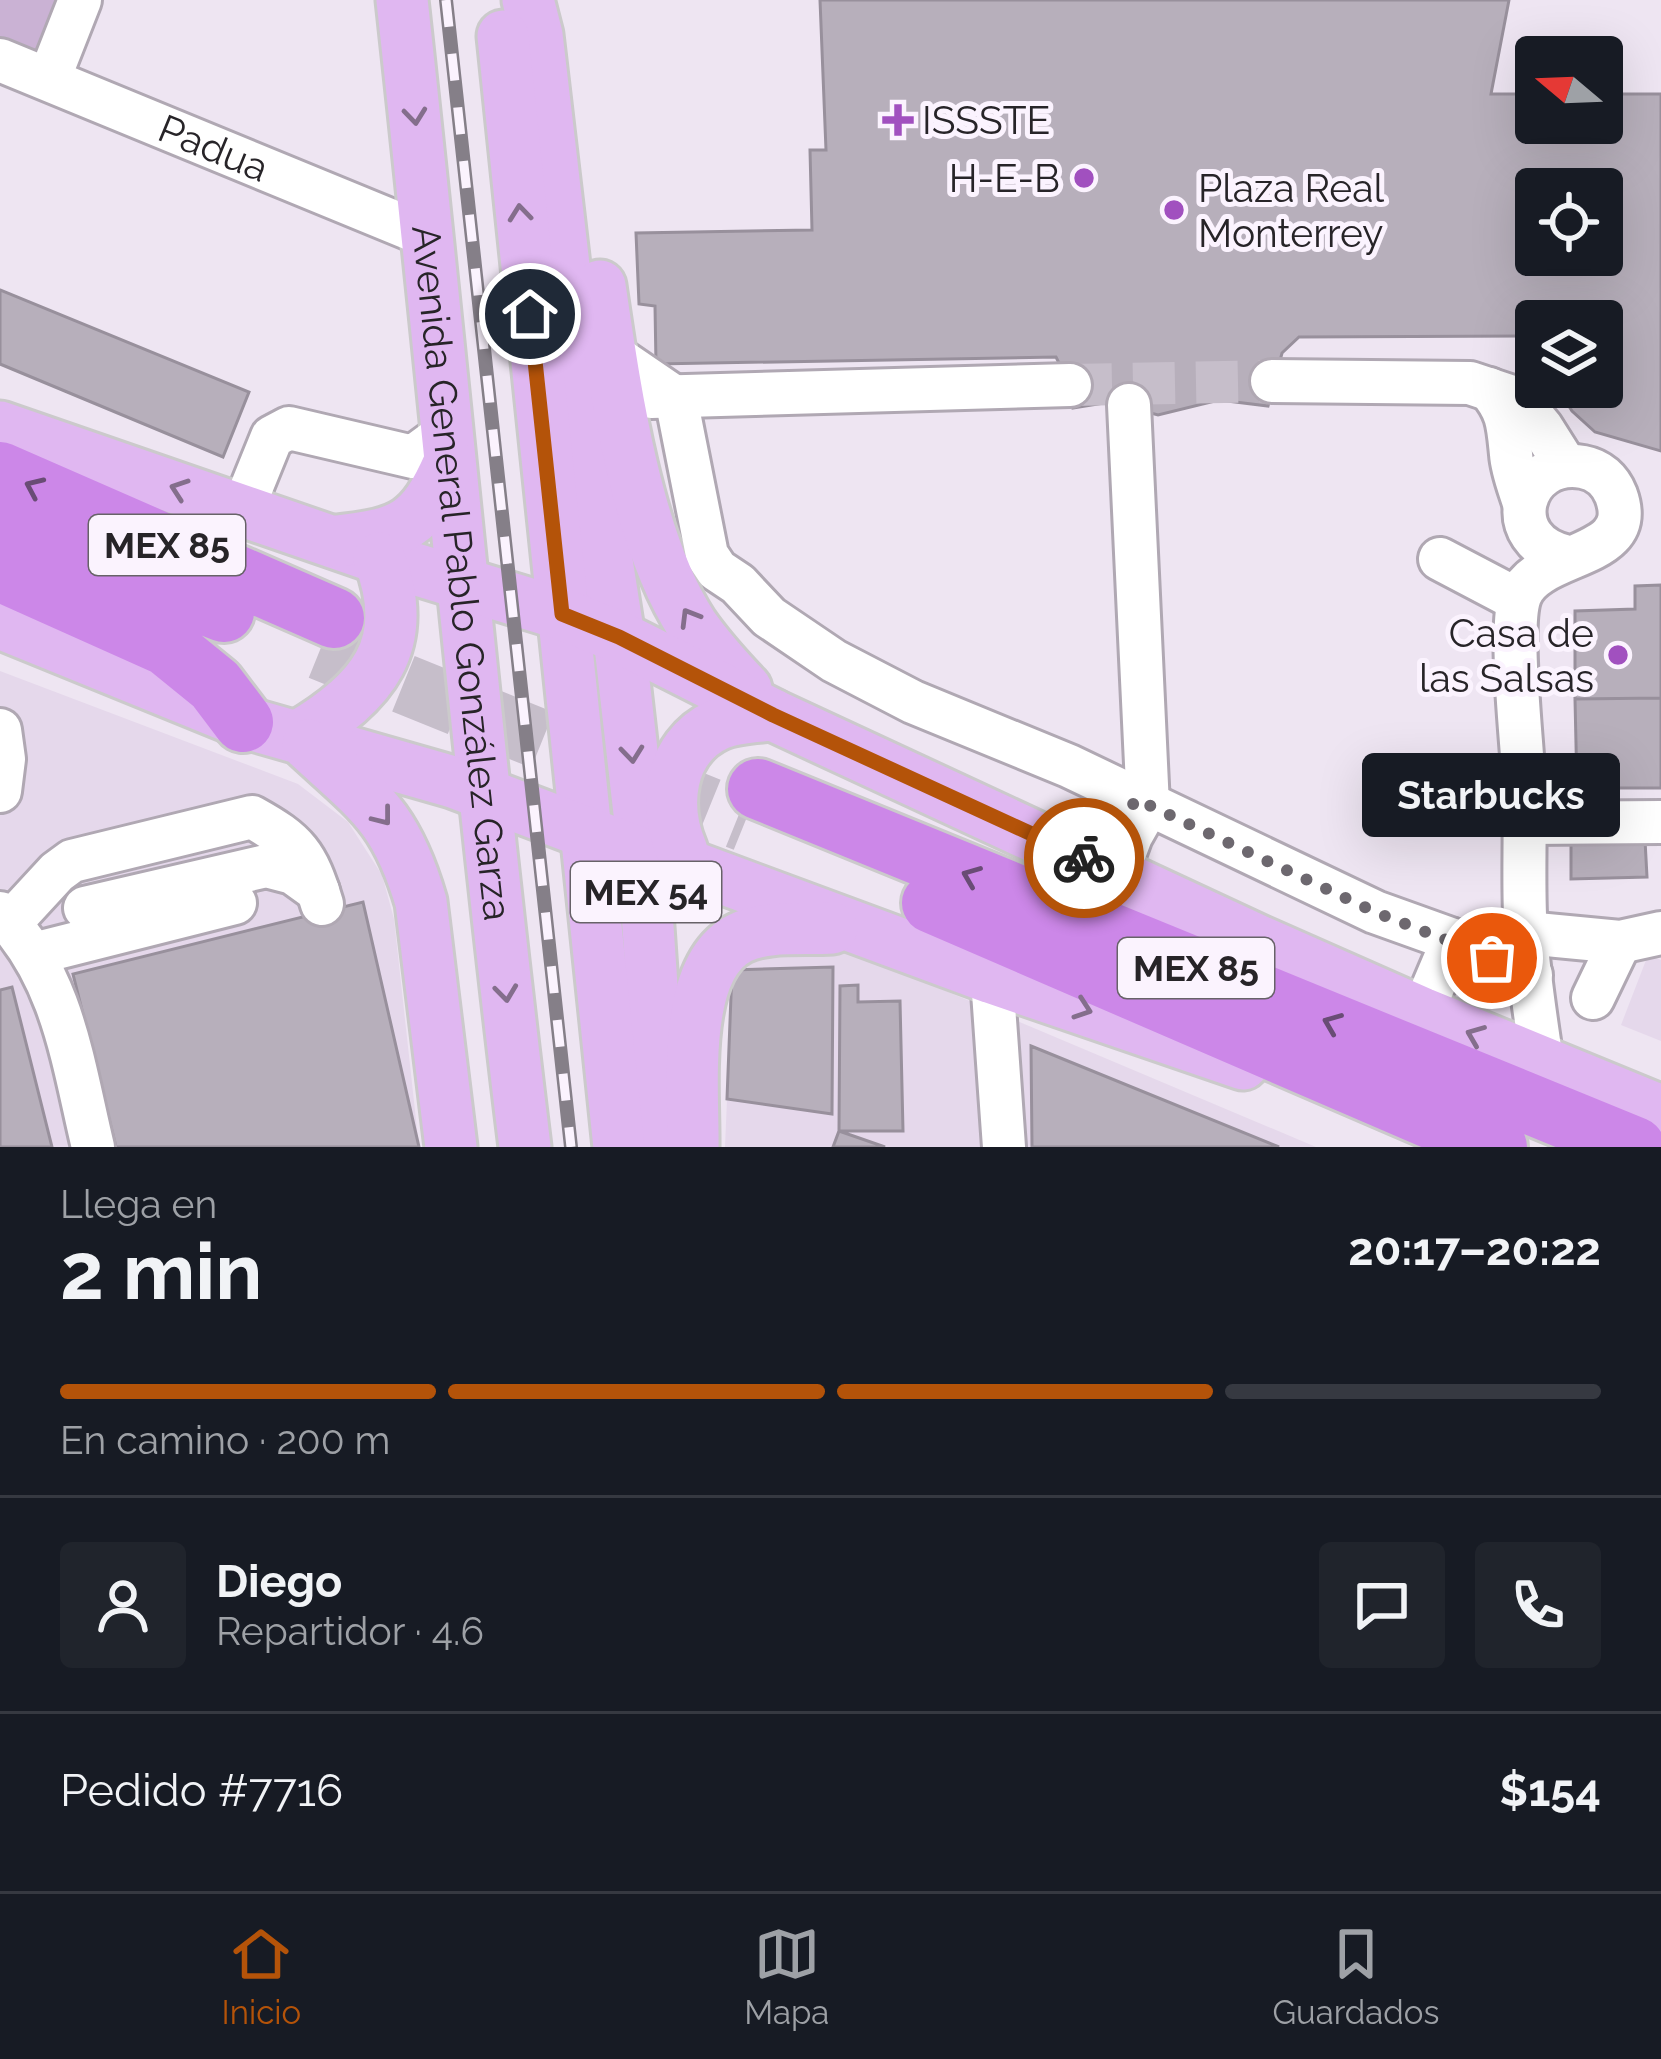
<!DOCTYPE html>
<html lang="es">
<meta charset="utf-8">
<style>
:root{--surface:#171b24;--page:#20242c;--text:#f1f3f6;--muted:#9ea1a6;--line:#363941;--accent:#b45309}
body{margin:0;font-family:Raleway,sans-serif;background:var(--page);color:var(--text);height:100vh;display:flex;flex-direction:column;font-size:45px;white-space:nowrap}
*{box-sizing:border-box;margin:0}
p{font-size:39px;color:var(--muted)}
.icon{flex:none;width:66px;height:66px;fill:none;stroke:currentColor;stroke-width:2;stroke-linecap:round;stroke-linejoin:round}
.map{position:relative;height:1147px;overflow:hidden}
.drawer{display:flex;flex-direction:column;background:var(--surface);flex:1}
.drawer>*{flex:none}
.needle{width:78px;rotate:289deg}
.controls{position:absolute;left:1515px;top:36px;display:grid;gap:24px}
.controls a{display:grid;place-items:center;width:108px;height:108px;border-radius:12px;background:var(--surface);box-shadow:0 12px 48px #0002;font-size:60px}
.pin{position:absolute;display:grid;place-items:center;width:102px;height:102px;color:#fff;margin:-51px;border:6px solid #fff;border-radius:50%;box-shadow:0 3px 12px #0007}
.courier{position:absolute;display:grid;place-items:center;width:120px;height:120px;margin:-60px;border:9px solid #b45309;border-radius:50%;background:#fff;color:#222;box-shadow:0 3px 15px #0007}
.bubble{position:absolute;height:84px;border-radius:12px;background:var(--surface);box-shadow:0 12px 48px #0002;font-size:39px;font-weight:700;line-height:84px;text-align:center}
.overview em{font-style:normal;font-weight:700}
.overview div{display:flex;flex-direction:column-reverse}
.overview{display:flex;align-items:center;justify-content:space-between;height:204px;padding:0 60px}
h1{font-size:78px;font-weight:700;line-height:90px}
.bar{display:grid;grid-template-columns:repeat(4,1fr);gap:18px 12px;align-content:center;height:144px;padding:0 60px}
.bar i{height:15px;border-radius:9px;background:var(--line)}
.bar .on{background:var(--accent)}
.bar p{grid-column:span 4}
.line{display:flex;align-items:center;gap:30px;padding:0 60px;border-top:3px solid var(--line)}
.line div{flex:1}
.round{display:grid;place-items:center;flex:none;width:126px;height:126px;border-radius:12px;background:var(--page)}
.tab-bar{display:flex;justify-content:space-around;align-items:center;height:168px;border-top:3px solid var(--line);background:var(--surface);font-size:33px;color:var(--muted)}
.tab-bar a{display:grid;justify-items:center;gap:6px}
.tab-bar .on{color:var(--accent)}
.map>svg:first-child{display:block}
.built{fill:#e5d8eb}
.green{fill:#cab2d4}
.building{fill:#b7afbb;stroke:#98909c;stroke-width:3;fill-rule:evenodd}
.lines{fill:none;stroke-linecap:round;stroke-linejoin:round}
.minor-tunnel{stroke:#c6beca;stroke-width:42;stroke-dasharray:42 21;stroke-linecap:butt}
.highway-tunnel{stroke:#c6beca;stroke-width:60;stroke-dasharray:60 30;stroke-linecap:butt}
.minor-casing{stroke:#b0a8b3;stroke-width:48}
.major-casing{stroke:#cbcacb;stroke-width:57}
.highway-casing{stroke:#cbcacb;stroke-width:66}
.minor{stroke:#fff;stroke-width:42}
.major{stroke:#e0b7f1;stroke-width:51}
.highway{stroke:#cc87e8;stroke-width:60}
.rail-casing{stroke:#857f88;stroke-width:14}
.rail{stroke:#fbf3fe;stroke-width:9;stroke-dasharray:27;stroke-linecap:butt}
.oneway{stroke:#846e8c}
.oneway2{stroke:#694c75}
.done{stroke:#6d686f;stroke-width:12;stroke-dasharray:0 21.6}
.route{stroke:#b45309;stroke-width:15}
.poi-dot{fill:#a150bf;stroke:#fbf3fe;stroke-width:4.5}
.labels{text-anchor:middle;stroke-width:10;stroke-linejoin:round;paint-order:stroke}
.shield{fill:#fbf3fe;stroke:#676268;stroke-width:3}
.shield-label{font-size:36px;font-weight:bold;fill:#272428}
.poi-label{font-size:39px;fill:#272428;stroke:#fbf3fe;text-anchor:start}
.street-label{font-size:39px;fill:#272428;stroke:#fbf3fe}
</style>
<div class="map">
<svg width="1661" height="1147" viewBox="0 0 1661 1147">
<rect width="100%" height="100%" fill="#eee5f2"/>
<path class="built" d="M0,671l298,113 50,38 34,53 12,44 25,228h-419z
M781,945l77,9 458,193h-591l8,-191z
M1648,955l13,5v81l-40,-16z"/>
<path class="green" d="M0,0h72l-25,67 -47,-19z"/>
<path class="building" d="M820,0h689l-18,94h45v29h66v-29h59v357l-66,-19 -23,-21 -13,-21 43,-3v-66h-66v15l-237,1 -17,16 -14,53 -49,-6 -61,15 -48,-13 -37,6 -3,-23 -14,-28 -400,7 -1,-58 -16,-2 -3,-71 176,-3 -2,-80h16zM1536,189h66v66h-66z
M0,290l249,102 -26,65 -223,-93z
M1661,585v113l-86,1v-88l60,-2v-23z
M1661,698v90h-84l-2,-89z
M1645,840l2,37 -76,2v-36z
M363,902l56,245h-303l-43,-173z
M833,967l-1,147 -105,-15 5,-129z
M858,985v17l42,-1 3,130h-64l1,-145z
M12,987l40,160h-52v-157z
M1031,1046l248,101h-247z
M839,1131l46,16h-52z"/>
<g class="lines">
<path class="minor-tunnel" d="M1070,385l202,-4"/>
<path class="highway-tunnel" d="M320,650l425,172"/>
<g class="minor-casing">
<g id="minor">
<path id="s1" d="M0,60l428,176"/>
<path d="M49,79l31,-79"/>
<path d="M590,352l20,1 66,45 31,157 10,15 21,14 31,33 65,44 79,41 156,64 306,146 78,28 78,35"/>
<path d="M1272,381l198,2 48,16 24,29 24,38"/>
<path d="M1489,389c19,22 19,36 22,65 1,16 8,33 13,49"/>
<path d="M651,397l419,-12"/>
<path d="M242,511l30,-74 17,-9 124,29 34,-25"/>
<path d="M1440,559l78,41"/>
<path d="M0,730l4,29 -4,32"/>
<path d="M1527,823l134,-1"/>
<path d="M1117,874l14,-38 17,-30 -19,-401"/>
<path d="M85,908l181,-42 27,7 25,18"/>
<path d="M0,913c63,63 73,151 93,234"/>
<path d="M10,923l47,-51 15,-11 180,-44c45,25 55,37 70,87"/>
<path d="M1526,933l94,9 41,-9"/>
<path d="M33,954l202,-51"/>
<path d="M992,978l12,169"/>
<path d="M1593,998l27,-56"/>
<path d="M1422,1013l31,-73"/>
<path d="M1542,1062c-6,-42 -13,-85 -16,-127 -4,-55 1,-111 -3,-165 -2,-37 -14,-144 -3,-174 18,-47 120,-35 96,-101 -6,-15 -17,-25 -33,-28 -62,-11 -86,75 -15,90"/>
</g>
</g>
<g class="major-casing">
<g id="major">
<path id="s2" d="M402,0c42,382 76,765 123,1147"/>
<path d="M528,0l9,35 37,316 45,286 23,202 21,308"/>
<path d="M503,36l116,1111"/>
<path d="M600,286c15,102 36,253 92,339 16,23 35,44 54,64"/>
<path d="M0,427l379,131 183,56 57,23 154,78 486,226 163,72 239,98"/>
<path d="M337,541c66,-7 85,-16 112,-78"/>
<path d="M0,623l243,99 210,60 190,72 44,11 305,113 251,86"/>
<path d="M299,736c73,-43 114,-91 80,-178"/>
<path d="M308,745c62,57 88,72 113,157l30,245"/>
<path d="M682,851c-19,-44 -14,-103 35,-126 17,-8 38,-8 56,-10"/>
<path d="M693,1147c1,-57 -13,-179 47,-209 26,-13 63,-8 92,-10"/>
</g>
</g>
<g class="highway-casing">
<path id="highway" d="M0,472l334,146
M0,525l224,87
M0,571l167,75 48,39 28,37
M758,789l877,358
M932,903l565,244"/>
</g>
<use href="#minor" class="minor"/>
<use href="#major" class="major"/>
<use href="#highway" class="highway"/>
<g class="rail-casing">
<path id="rail" d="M446,0l125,1147"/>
</g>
<use href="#rail" class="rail"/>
</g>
<defs><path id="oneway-chevron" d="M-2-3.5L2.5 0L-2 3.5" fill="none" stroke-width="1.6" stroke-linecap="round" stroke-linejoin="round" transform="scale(3)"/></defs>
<g class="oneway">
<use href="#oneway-chevron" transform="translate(415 116) rotate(84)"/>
<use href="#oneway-chevron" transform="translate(520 213) rotate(-96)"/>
<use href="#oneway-chevron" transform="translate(179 489) rotate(-161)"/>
<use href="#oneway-chevron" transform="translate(689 617) rotate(-121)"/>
<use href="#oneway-chevron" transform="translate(632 754) rotate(84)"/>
<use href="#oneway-chevron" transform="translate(383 817) rotate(52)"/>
<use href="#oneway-chevron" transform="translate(506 993) rotate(83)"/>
<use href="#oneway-chevron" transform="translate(1083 1009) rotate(19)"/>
<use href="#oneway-chevron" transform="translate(1475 1035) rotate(-158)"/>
</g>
<g class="oneway2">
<use href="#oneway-chevron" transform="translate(34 487) rotate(-156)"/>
<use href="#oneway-chevron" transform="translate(971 876) rotate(-158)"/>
<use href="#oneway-chevron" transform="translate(1332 1023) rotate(-158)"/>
</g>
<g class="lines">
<path class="done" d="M1084,858l15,7 37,-66 239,113 117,46"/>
<path class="route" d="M530,314l32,300 57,23 154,78 311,143"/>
</g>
<g class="poi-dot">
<path d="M892 102h12v12h12v12h-12v12h-12v-12h-12v-12h12z"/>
<circle cx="1084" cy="178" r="12"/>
<circle cx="1174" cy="210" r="12"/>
<circle cx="1618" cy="655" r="12"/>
</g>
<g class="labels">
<g class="shield">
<rect x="89" y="515" width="156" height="60" rx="9"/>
<rect x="571" y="862" width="150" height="60" rx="9"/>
<rect x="1118" y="938" width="156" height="60" rx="9"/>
</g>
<g class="shield-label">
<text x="167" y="558">MEX 85</text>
<text x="646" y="905">MEX 54</text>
<text x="1196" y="981">MEX 85</text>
</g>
<g class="poi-label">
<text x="922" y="134">ISSSTE</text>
<text x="1060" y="192" text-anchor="end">H-E-B</text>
<text x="1198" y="202">Plaza Real<tspan x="1198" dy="45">Monterrey</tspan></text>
<text x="1594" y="647" text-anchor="end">Casa de<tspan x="1594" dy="45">las Salsas</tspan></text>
</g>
<g class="street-label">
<text dy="14" stroke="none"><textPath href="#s1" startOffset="231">Padua</textPath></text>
<text dy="14" stroke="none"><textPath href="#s2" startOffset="576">Avenida General Pablo González Garza</textPath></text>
</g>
</g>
</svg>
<div class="controls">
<a><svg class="needle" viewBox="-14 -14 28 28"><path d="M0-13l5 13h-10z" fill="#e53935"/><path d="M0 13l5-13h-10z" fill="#9ea1a6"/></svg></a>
<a><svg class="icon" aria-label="locate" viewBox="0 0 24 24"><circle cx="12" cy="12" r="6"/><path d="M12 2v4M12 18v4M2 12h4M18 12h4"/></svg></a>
<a><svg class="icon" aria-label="layers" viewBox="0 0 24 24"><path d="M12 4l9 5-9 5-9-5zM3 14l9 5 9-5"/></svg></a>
</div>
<div class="pin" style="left:1492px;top:958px;background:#ea580c"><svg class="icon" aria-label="bag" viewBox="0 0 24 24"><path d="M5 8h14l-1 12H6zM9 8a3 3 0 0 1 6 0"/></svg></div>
<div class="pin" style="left:530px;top:314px;background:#1f2937"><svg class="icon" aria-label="home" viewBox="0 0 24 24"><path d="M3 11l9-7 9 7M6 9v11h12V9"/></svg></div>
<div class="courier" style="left:1084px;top:858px"><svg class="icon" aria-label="bike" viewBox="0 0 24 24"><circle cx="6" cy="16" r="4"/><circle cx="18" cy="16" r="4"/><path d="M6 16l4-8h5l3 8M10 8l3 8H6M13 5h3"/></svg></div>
<div class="bubble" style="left:1362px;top:753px;width:258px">Starbucks</div>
</div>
<section class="drawer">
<div class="overview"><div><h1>2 min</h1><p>Llega en</p></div><em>20:17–20:22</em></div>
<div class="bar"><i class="on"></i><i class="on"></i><i class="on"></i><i></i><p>En camino · 200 m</p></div>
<div class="line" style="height:216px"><a class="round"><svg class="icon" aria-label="person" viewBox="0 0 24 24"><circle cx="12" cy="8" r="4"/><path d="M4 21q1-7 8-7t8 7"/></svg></a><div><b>Diego</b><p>Repartidor · 4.6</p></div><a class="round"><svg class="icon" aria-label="chat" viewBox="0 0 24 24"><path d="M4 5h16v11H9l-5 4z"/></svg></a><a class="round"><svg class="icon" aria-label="phone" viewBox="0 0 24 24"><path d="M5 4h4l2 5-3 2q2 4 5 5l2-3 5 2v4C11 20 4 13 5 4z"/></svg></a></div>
<div class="line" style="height:156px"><div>Pedido #7716</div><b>$154</b></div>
</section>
<nav class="tab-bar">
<a class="on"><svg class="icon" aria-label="home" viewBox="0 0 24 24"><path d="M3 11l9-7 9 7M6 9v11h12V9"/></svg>Inicio</a>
<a><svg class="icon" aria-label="map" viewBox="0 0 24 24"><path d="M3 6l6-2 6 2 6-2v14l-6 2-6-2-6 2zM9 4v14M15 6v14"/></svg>Mapa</a>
<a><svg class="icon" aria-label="saved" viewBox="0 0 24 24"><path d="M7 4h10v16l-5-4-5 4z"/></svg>Guardados</a>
</nav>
